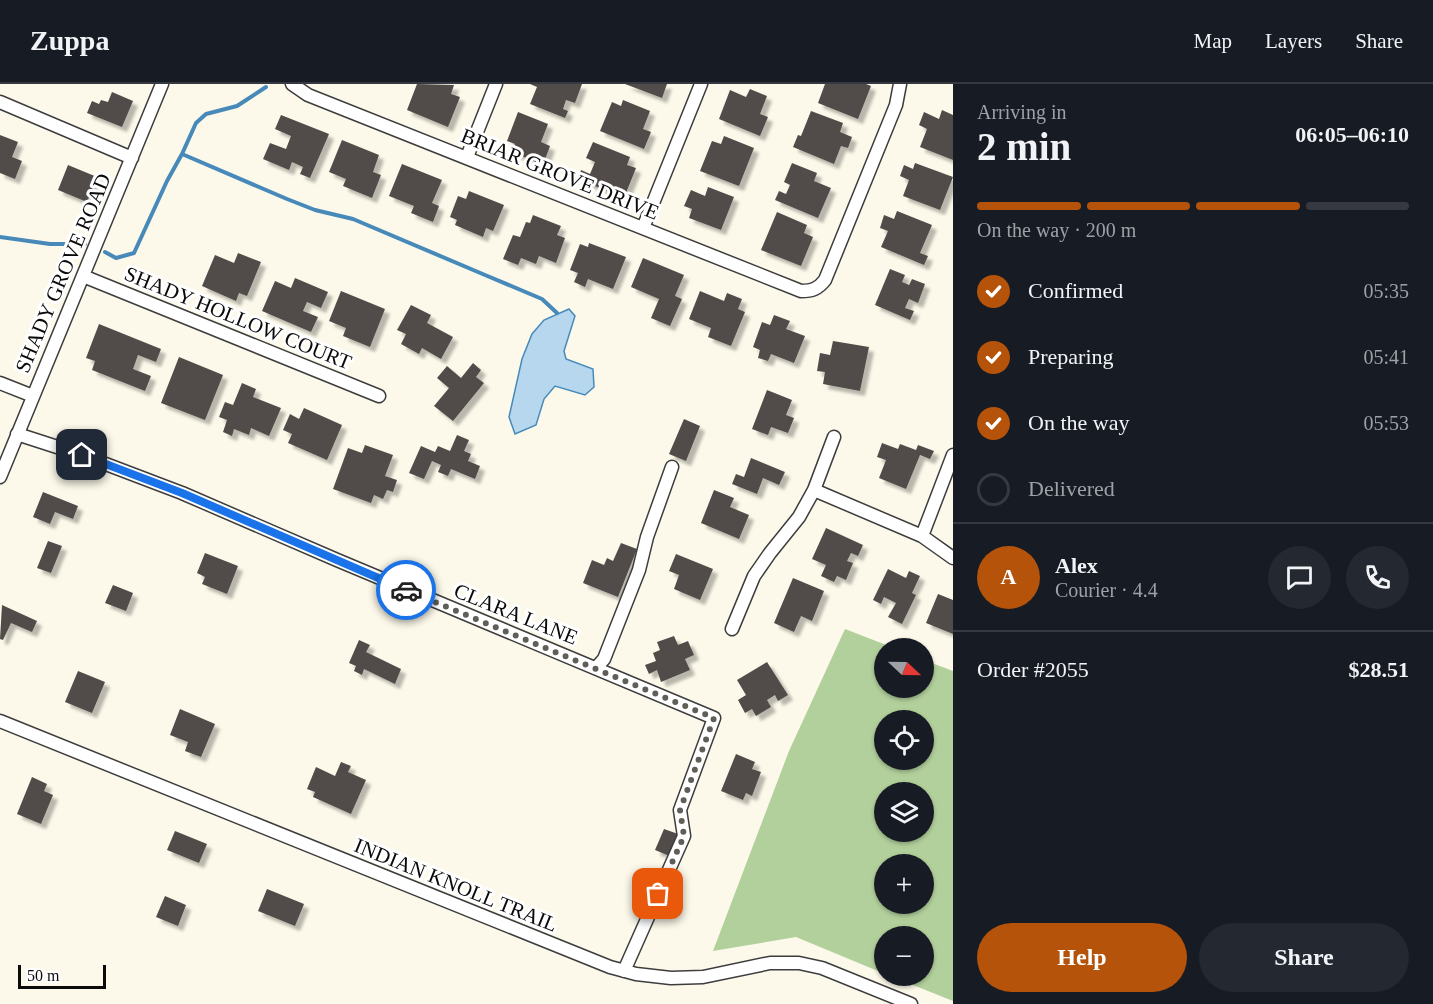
<!DOCTYPE html>
<meta charset="utf-8">
<style>
:root{--surface:#171b24;--page:#242831;--text:#f1f3f6;--muted:#9ea1a6;--line:#363941;--accent:#b45309}
body{margin:0;font-family:Georgia,serif;background:var(--page);color:var(--text);height:100vh;display:flex;flex-direction:column;font-size:22px;white-space:nowrap}
*{box-sizing:border-box;margin:0}
p{font-size:20px;color:var(--muted)}
.icon{flex:none;width:33px;height:33px;fill:none;stroke:currentColor;stroke-width:2;stroke-linecap:round;stroke-linejoin:round}
.map{position:relative;flex:1;overflow:hidden}
.drawer{display:flex;flex-direction:column;background:var(--surface);width:480px}
.drawer>*{flex:none}
.needle{width:39px;rotate:112deg}
.fabs{position:absolute;left:874px;top:554px;display:grid;gap:12px}
.fabs a{display:grid;place-items:center;width:60px;height:60px;border-radius:50%;background:var(--surface);box-shadow:0 2px 4px #0004;font-size:30px}
.scale{position:absolute;left:18px;bottom:15px;width:88px;box-sizing:border-box;padding-left:6px;border:3px solid #0a0a0a;border-top:0;font-size:16px;line-height:21px;white-space:nowrap;color:#0a0a0a;-webkit-text-stroke:4px #fff;paint-order:stroke}
.pin{position:absolute;display:grid;place-items:center;width:51px;height:51px;color:#fff;margin:-26px;border-radius:12px;box-shadow:0 3px 9px #0006}
.courier{position:absolute;display:grid;place-items:center;width:60px;height:60px;margin:-30px;border:4px solid #1a73e8;border-radius:50%;background:#fff;color:#222;box-shadow:0 2px 8px #0007}
.headline em{font-style:normal;font-weight:700}
.headline div{display:flex;flex-direction:column-reverse}
.headline{display:flex;align-items:center;justify-content:space-between;height:102px;padding:0 24px}
h1{font-size:39px;font-weight:700;line-height:45px}
.bar{display:grid;grid-template-columns:repeat(4,1fr);gap:9px 6px;align-content:center;height:72px;padding:0 24px}
.bar i{height:8px;border-radius:4px;background:var(--line)}
.bar .selected{background:var(--accent)}
.bar p{grid-column:span 4}
.line{display:flex;align-items:center;gap:15px;padding:0 24px;border-top:2px solid var(--line)}
.line div{flex:1}
.round{display:grid;place-items:center;flex:none;width:63px;height:63px;border-radius:32px;background:var(--page)}
ol{padding:0 24px;list-style:none}
li{display:flex;align-items:center;gap:18px;height:66px}
li p{margin-inline-start:auto}
li .icon{padding:6px;border-radius:50%;background:var(--accent);color:#fff;stroke-width:4}
li:last-child{color:var(--muted)}
li i{width:33px;height:33px;border:3px solid var(--line);border-radius:50%}
.primary-button{display:flex;gap:12px;margin-top:auto;padding:12px 24px}
.primary-button a{flex:1;height:69px;border-radius:36px;background:var(--accent);color:#fff;font-size:24px;font-weight:700;line-height:69px;text-align:center}
.primary-button a+a{background:var(--page);color:var(--text)}
header{display:flex;align-items:center;gap:36px;box-sizing:border-box;height:84px;padding:0 30px;background:var(--surface);border-bottom:2px solid var(--line)}
header strong{font-size:28px}
nav{display:flex;gap:33px;margin-inline-start:auto;font-size:21px}
main{display:flex;flex:1;min-height:0}
.map>svg:first-child{display:block}
.forest{fill:#b2d09b;fill-rule:evenodd}
.water{fill:#b6d7ed;stroke:#478aba;stroke-width:1.5}
.lines{fill:none;stroke-linecap:round;stroke-linejoin:round}
.stream{stroke:#478aba;stroke-width:4}
.building{fill:#514c48;filter:url(#shadow)}
.minor-casing{stroke:#3d3d3d;stroke-width:15}
.minor{stroke:#fff;stroke-width:12}
.done{stroke:#5f5e58;stroke-width:6;stroke-dasharray:0 10.8}
.route{stroke:#1a73e8;stroke-width:8}
.labels{text-anchor:middle;stroke-width:6;stroke-linejoin:round;paint-order:stroke}
.street-label{font-size:21px;fill:#0a0a0a;stroke:#fff}
</style>
<header>
<strong>Zuppa</strong>
<nav><a>Map</a><a>Layers</a><a>Share</a></nav>
</header>
<main>
<div class="map">
<svg width="953" height="920" viewBox="0 0 953 920">
<defs>
<filter id="shadow"><feDropShadow dx="5" dy="5" stdDeviation="1.5" flood-color="#0004"/></filter>
</defs>
<rect width="100%" height="100%" fill="#fcf9ea"/>
<path class="forest" d="M845,545l49,19h-9v39h39v-27l29,11v330l-65,-26h36v-39h-39v38l-89,-37 -83,14 76,-200zM885,636h39v39h-39zM885,708h39v39h-39zM885,780h39v39h-39z"/>
<path class="water" d="M569,225l6,7 -11,35 2,8 27,10 1,18 -9,8 -30,-9 -11,13 -8,26 -21,9 -6,-17 13,-58 10,-25 12,-14z"/>
<g class="lines">
<path class="stream" d="M182,70l14,-31 10,-9 31,-8 29,-19
M0,153l50,7h35
M105,168l11,6 18,-5 33,-72 15,-27 105,45 28,11 38,9 132,56 57,24 15,14"/>
</g>
<path class="building" d="M417,0l37,1 -3,9 9,3 -12,30 -41,-17z
M530,0h52l-7,19 -9,-3 -3,9 5,2 -3,7 -35,-14 7,-17z
M625,0h42l-5,14z
M825,0h41l5,2 -13,33 -40,-16z
M750,5l17,7 -7,18 8,3 -8,19 -41,-17 11,-29 16,7z
M112,8l21,9 -11,26 -35,-14 5,-12 7,3 2,-4 7,2z
M623,16l27,11 -7,18 8,3 -7,17 -44,-18 12,-29 9,4z
M942,26l11,5v45l-33,-13 7,-18 -8,-4 5,-13 15,7z
M811,27l32,12 -3,9 12,5 -4,11 -7,-2 -7,18 -41,-17 5,-12 3,1z
M518,28l30,12 -7,18 9,4 -7,19 -31,-13 3,-8 -8,-3z
M281,31l48,19 -19,44 -10,-4 3,-7 -11,-5 -3,8 -26,-11 7,-16 16,6 5,-13 -16,-7z
M0,51l18,7 -6,15 10,4 -7,18 -15,-6z
M724,52l30,12 -15,38 -39,-15 12,-30 9,3z
M342,56l37,15 -6,17 8,3 -9,23 -29,-12 3,-7 -17,-7z
M593,58l37,15 -3,8 9,3 -12,30 -46,-19 3,-9 9,4 5,-12 -9,-4z
M792,79l25,10 -3,8 17,7 -13,30 -43,-18 4,-9 7,3 4,-9 -6,-3z
M915,79l38,14 -13,33 -37,-14 6,-16 -9,-4 4,-11 9,4z
M402,80l40,16 -10,23 7,3 -6,16 -22,-9 3,-7 -25,-10z
M68,81l29,12 -10,25 -29,-12z
M708,103l26,10 -13,33 -32,-12 3,-9 -8,-3 7,-16 14,6z
M469,107l35,14 -11,26 -7,-3 -3,9 -28,-12 2,-5 -7,-3 8,-21 8,3z
M897,127l35,14 -12,28 8,3 -4,9 -43,-18 7,-16 -8,-3 4,-13 10,4z
M777,128l30,13 -3,8 9,4 -12,29 -40,-16z
M533,131l28,11 -4,9 8,3 -9,25 -17,-7 -3,8 -15,-6 -3,7 -15,-6 10,-24 7,2 6,-15 4,1z
M589,159l37,14 -13,32 -25,-10 -3,8 -11,-5 4,-9 -8,-3 10,-26 8,3z
M238,169l23,9 -14,34 -8,-3 -3,8 -34,-15 13,-31 19,8z
M643,174l41,17 -9,21 7,3 -12,27 -19,-8 8,-19 -28,-12z
M890,185l15,6 -3,7 7,3 3,-6 13,5 -7,19 -9,-4 -4,9 9,3 -4,9 -35,-15z
M295,194l33,14 -7,16 -14,-6 -4,9 15,6 -7,15 -49,-21 13,-30 16,7z
M341,207l44,18 -15,38 -27,-11 3,-8 -17,-7z
M700,207l24,10 3,-8 15,6 -4,10 7,3 -14,34 -23,-9 3,-9 -22,-9z
M411,221l20,10 -4,8 26,14 -12,22 -19,-11 -3,6 -18,-10 5,-10 -9,-4z
M774,231l16,6 -4,8 19,7 -11,27 -23,-9 -3,7 -10,-3 2,-8 -7,-3 9,-25 8,3z
M99,240l62,25 -5,13 -18,-7 -5,14 18,7 -6,15 -53,-21 3,-9 -9,-3z
M833,257l36,6 -9,44 -37,-7 2,-12 -8,-1 3,-18 10,2z
M179,273l44,18 -18,45 -44,-17z
M473,279l8,7 -5,7 8,6 -31,38 -19,-15 15,-18 -12,-10 10,-12 14,12z
M242,299l14,6 -3,8 28,11 -12,28 -18,-8 -2,7 -15,-6 -2,7 -9,-4 4,-12 -8,-3 6,-15 8,3z
M767,306l25,10 -6,15 8,3 -6,15 -17,-6 -3,8 -16,-6z
M304,324l38,17 -15,35 -39,-17 4,-9 -9,-4 7,-16 9,5z
M684,335l16,7 -14,35 -17,-7z
M457,351l12,5 -5,11 7,3 -3,7 12,5 -5,13 -24,-10 -3,7 -10,-4 3,-7 -9,-4 -8,18 -15,-6 12,-27 14,6 3,-6 12,5z
M882,359l16,6 2,-5 16,6 2,-5 16,6 -4,8 -10,-4 -14,34 -27,-11 7,-18 -9,-3z
M365,361l28,10 -8,21 12,4 -4,12 -6,-2 -4,9 -9,-4 -3,8 -38,-14 15,-41 14,5z
M751,374l34,14 -6,13 -16,-7 -6,16 -25,-10 4,-10 8,3z
M714,406l20,8 -4,9 19,8 -10,24 -38,-16z
M43,408l35,14 -5,13 -18,-7 -5,12 -17,-7z
M826,444l37,17 -5,11 -7,-3 -4,8 6,2 -7,17 -9,-4 -3,6 -13,-6 5,-11 -14,-6z
M48,457l14,5 -11,27 -14,-5z
M621,459l16,6 -19,48 -35,-14 9,-23 12,5 3,-7 6,3z
M205,469l33,13 -11,28 -25,-10 3,-7 -8,-4z
M676,470l37,15 -13,31 -26,-11 5,-14 -10,-4z
M888,485l18,9 3,-7 11,5 -8,17 4,2 -14,29 -14,-7 8,-14 -12,-6 -3,7 -8,-4z
M793,494l31,13 -12,30 -11,-5 -7,16 -20,-9z
M113,501l20,8 -7,18 -21,-8z
M938,510l15,6v34l-27,-11z
M2,521l35,16 -5,11 -21,-9 -8,17 -3,-1z
M674,552l4,9 10,-4 6,14 -9,4 5,11 -29,12 -4,-12 -8,4 -4,-9 11,-4 -3,-8 7,-3 -3,-8z
M359,556l11,5 -4,7 35,17 -6,15 -31,-15 -2,6 -8,-4 2,-5 -7,-3z
M767,578l21,33 -10,6 -3,-6 -8,5 4,7 -15,9 -4,-7 -7,4 -7,-13 8,-5 -9,-15z
M78,587l27,11 -13,31 -27,-11z
M180,625l35,15 -14,33 -16,-6 3,-9 -18,-7z
M736,670l19,8 -3,7 9,3 -9,24 -6,-3 -3,7 -22,-9z
M341,678l10,4 -3,6 18,8 -15,34 -38,-17 2,-5 -8,-3 9,-22 19,9z
M32,693l15,7 -3,7 9,4 -12,29 -24,-10z
M664,745l17,6 -9,22 -17,-7z
M175,747l32,13 -8,19 -32,-13z
M267,805l37,15 -9,22 -37,-15z
M165,812l21,9 -8,21 -22,-9z"/>
<g class="lines">
<g class="minor-casing">
<path id="minor" d="M292,0l16,11 493,196c11,0 17,-2 24,-11l71,-175 4,-21
M0,18l132,56
M467,73l29,-73
M643,144l58,-144
M83,192l296,120
M0,299l33,13
M17,350l65,21 100,38 155,67 377,158 -34,92 4,26 -60,135
M0,393l162,-393
M814,406l108,46 31,22
M922,452l31,-81
M732,545l22,-53 16,-23 29,-36 15,-27 20,-53
M596,584l8,-9 35,-89 8,-33 25,-70
M0,637l610,246 26,7 35,4 32,-1 67,-14h29l23,5 89,36"/>
</g>
<use href="#minor" class="minor"/>
</g>
<g class="lines">
<path class="done" d="M406,506l308,128 -34,92 4,26 -26,58"/>
<path class="route" d="M82,371l100,38 224,97"/>
</g>
<g class="labels">
<g class="street-label">
<text transform="translate(560 90) rotate(22)" y="7">BRIAR GROVE DRIVE</text>
<text transform="translate(63 189) rotate(-67)" y="7">SHADY GROVE ROAD</text>
<text transform="translate(238 234) rotate(22)" y="7">SHADY HOLLOW COURT</text>
<text transform="translate(516 530) rotate(22)" y="7">CLARA LANE</text>
<text transform="translate(456 801) rotate(22)" y="7">INDIAN KNOLL TRAIL</text>
</g>
</g>
</svg>
<div class="fabs">
<a><svg class="needle" viewBox="-14 -14 28 28"><path d="M0-13l5 13h-10z" fill="#e53935"/><path d="M0 13l5-13h-10z" fill="#9ea1a6"/></svg></a>
<a><svg class="icon" aria-label="locate" viewBox="0 0 24 24"><circle cx="12" cy="12" r="6"/><path d="M12 2v4M12 18v4M2 12h4M18 12h4"/></svg></a>
<a><svg class="icon" aria-label="layers" viewBox="0 0 24 24"><path d="M12 4l9 5-9 5-9-5zM3 14l9 5 9-5"/></svg></a>
<a>+</a>
<a>−</a>
</div>
<div class="scale">50 m</div>
<div class="pin" style="left:658px;top:810px;background:#ea580c"><svg class="icon" aria-label="bag" viewBox="0 0 24 24"><path d="M5 8h14l-1 12H6zM9 8a3 3 0 0 1 6 0"/></svg></div>
<div class="pin" style="left:82px;top:371px;background:#1f2937"><svg class="icon" aria-label="home" viewBox="0 0 24 24"><path d="M3 11l9-7 9 7M6 9v11h12V9"/></svg></div>
<div class="courier" style="left:406px;top:506px"><svg class="icon" aria-label="car" viewBox="0 0 24 24"><path d="M5 17H2v-5l4-1 3-4h7l3 4 3 1v5h-3M9 17h6M6 11h13"/><circle cx="7" cy="17" r="2"/><circle cx="17" cy="17" r="2"/></svg></div>
</div>
<section class="drawer">
<div class="headline"><div><h1>2 min</h1><p>Arriving in</p></div><em>06:05–06:10</em></div>
<div class="bar"><i class="selected"></i><i class="selected"></i><i class="selected"></i><i></i><p>On the way · 200 m</p></div>
<ol>
<li><svg class="icon" aria-label="check" viewBox="0 0 24 24"><path d="M5 12l5 5 9-10"/></svg>Confirmed<p>05:35</p></li>
<li><svg class="icon" aria-label="check" viewBox="0 0 24 24"><path d="M5 12l5 5 9-10"/></svg>Preparing<p>05:41</p></li>
<li><svg class="icon" aria-label="check" viewBox="0 0 24 24"><path d="M5 12l5 5 9-10"/></svg>On the way<p>05:53</p></li>
<li><i></i>Delivered</li>
</ol>
<div class="line" style="height:108px"><b class="round" style="background:var(--accent);color:#fff">A</b><div><b>Alex</b><p>Courier · 4.4</p></div><a class="round"><svg class="icon" aria-label="chat" viewBox="0 0 24 24"><path d="M4 5h16v11H9l-5 4z"/></svg></a><a class="round"><svg class="icon" aria-label="phone" viewBox="0 0 24 24"><path d="M5 4h4l2 5-3 2q2 4 5 5l2-3 5 2v4C11 20 4 13 5 4z"/></svg></a></div>
<div class="line" style="height:78px"><div>Order #2055</div><b>$28.51</b></div>
<div class="primary-button"><a>Help</a><a>Share</a></div>
</section>
</main>
